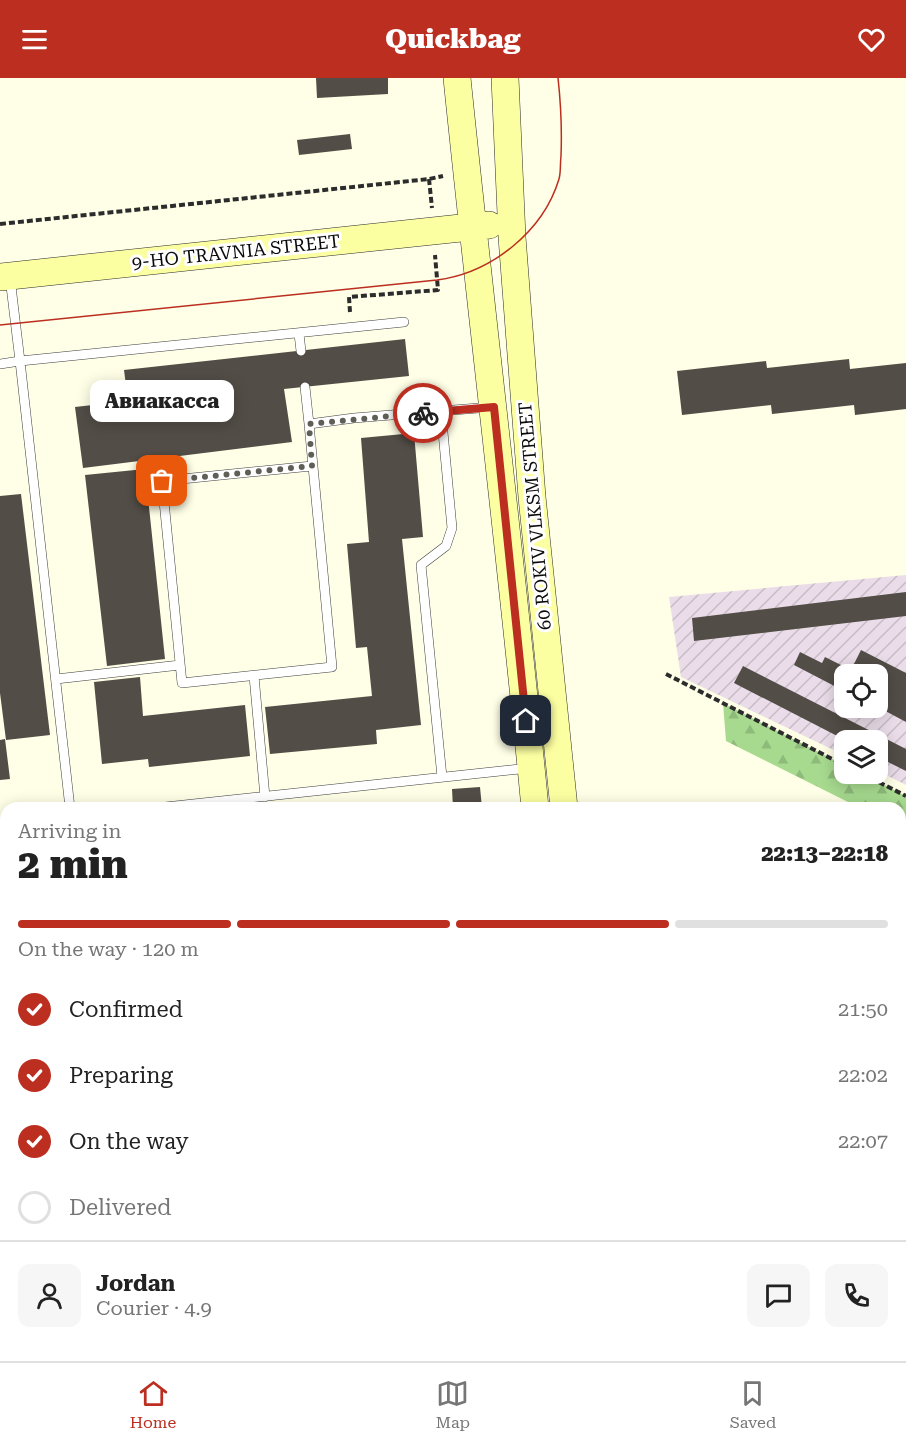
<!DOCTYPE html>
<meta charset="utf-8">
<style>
:root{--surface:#fff;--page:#f6f6f6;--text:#222;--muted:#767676;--line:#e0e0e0;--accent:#bb2e20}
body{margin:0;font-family:"Roboto Serif",serif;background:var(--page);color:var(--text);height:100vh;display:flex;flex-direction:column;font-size:22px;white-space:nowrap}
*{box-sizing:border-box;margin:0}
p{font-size:20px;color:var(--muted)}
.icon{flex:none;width:33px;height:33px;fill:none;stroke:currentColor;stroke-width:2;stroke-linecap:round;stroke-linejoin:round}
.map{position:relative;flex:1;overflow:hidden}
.sheet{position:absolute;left:0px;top:724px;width:906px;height:560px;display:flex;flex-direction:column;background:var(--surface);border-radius:18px 18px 0 0;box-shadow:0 3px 15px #0003}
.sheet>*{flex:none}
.controls{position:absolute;left:834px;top:586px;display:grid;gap:12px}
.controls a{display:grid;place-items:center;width:54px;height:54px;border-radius:12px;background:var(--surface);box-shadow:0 3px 15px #0003;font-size:30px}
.pin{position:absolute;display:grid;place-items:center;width:51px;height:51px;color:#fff;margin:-26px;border-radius:12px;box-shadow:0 3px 9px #0006}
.courier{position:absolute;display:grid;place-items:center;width:60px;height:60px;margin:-30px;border:4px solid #bb2e20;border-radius:50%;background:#fff;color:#222;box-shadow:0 2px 8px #0007}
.bubble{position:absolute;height:42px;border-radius:12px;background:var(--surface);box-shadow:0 3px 15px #0003;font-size:20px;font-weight:800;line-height:42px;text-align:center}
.headline em{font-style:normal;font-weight:800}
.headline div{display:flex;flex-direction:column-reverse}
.headline{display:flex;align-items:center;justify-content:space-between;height:102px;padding:0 18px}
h1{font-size:39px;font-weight:800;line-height:45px}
.bar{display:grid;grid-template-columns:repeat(4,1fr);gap:9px 6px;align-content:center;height:72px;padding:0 18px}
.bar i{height:8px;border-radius:4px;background:var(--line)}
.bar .current{background:var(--accent)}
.bar p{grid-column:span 4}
.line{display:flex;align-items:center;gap:15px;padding:0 18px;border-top:2px solid var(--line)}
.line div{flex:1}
.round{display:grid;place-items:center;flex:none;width:63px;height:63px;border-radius:12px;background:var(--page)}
ol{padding:0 18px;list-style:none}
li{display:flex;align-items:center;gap:18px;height:66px}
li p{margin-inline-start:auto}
li .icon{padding:6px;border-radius:50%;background:var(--accent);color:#fff;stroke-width:4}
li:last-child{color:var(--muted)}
li i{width:33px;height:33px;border:3px solid var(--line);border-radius:50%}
header{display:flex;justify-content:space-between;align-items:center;height:78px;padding:0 18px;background:var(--accent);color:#fff;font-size:27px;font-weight:800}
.tabs{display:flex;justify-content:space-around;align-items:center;height:84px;border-top:2px solid var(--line);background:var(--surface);font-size:16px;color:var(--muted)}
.tabs a{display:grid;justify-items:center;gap:3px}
.tabs .current{color:var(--accent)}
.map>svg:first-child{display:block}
.industrial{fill:url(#industrial-furrows);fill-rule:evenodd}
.forest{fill:url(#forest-firs)}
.building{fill:#524d46}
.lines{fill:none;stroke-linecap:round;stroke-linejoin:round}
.lane-casing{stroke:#3d3d3d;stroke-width:10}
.secondary-casing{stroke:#2c2c2c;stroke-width:28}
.path{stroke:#2c2c2c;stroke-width:4;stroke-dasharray:6 3;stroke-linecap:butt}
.lane{stroke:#fff;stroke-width:9}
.secondary{stroke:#fcffa1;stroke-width:27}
.tram{stroke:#bb2e20;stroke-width:1.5}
.done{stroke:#605f57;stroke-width:6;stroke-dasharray:0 10.8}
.route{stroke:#bb2e20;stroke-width:8}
.labels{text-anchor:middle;stroke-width:6;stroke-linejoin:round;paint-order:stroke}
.street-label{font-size:18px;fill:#0a0a0a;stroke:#fff}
</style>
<header><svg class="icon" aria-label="menu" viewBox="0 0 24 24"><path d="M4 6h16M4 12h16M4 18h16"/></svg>Quickbag<svg class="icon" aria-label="heart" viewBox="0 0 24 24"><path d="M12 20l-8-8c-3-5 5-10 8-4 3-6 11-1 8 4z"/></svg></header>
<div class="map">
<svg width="906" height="1283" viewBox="0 0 906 1283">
<defs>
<pattern id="industrial-furrows" width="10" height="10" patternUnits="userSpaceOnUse" patternTransform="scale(1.5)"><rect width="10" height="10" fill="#eadde9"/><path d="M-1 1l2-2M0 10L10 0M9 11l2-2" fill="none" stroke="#c7bcc6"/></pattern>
<pattern id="forest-firs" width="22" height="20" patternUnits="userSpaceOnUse" patternTransform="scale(1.5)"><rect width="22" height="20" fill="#a7da8f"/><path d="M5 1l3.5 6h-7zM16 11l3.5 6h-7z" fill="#8eba7a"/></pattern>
</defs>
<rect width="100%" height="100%" fill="#fffee6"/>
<path class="industrial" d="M906,497v210l-28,-14v-30h-34v14l-163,-78 -12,-80zM844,597h34v33h-34z
M906,1193v90h-121l-1,-5h116v-84z"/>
<path class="forest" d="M723,625l121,62v9h19l43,22v36l-6,-3v-21h-40l-134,-67z"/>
<path class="building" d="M316,0h72v16l-71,4z
M350,56l2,15 -53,6 -2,-15z
M405,261l4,37 -125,13 8,53 -209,26 -8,-61 53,-6 -4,-31z
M849,281l1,10 56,-6v46l-51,6 -1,-10 -82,9 -1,-9 -89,10 -5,-44 89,-10 1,7z
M414,355l9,104 -21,2 19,186 -45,5 1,14 -107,10 -5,-47 107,-11 -5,-49 -11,1 -9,-104 22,-2 -8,-104z
M145,391l20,190 -58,7 -22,-191z
M21,416l29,241 -44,5 -6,-47v-197z
M906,514v24l-212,25 -2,-23z
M861,572l45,23v49l-28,-15v-32h-34v16l-50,-26 6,-13 22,11 3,-6 26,13z
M743,588l163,83v22l-28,-14v-16h-31l-113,-58z
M140,599l3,39 102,-11 5,51 -101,11 -1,-8 -46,5 -8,-82z
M5,661l5,40 -10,1v-40z
M480,709l2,21h-29l-1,-19z
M6,1053v14h-6v-13z
M6,1068v43l-6,1v-43z
M0,1113h6v42l-6,1z
M160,1278h310l1,5h-311z"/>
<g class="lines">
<g class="lane-casing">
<path id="lane" d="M10,200l10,83 384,-39
M299,256l2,17
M0,286l20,-3 50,447
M305,309l4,37
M441,333l11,117 -6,18 -25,19 21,212
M312,388l-150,15 20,202 150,-16 -23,-243 45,-6 137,-11
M254,598l11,121
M56,601l124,-14
M156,730l373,-40
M0,747h6
M0,1268l2,15
M814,1278v5"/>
</g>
<g class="secondary-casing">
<path id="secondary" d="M457,0c25,244 55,487 78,730
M505,0l7,159 20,260 32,311
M0,199l489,-52
M588,1278l1,5
M620,1278v5"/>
</g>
<path class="path" d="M429,101l3,29
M0,146l429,-45 14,-3
M350,234l-1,-15 89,-7 -3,-35
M666,596l178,91
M863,696l43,22"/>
<use href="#lane" class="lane"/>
<use href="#secondary" class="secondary"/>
<path class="tram" d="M0,247l437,-45c54,-7 106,-48 122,-101 2,-7 1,-15 2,-23 1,-26 0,-51 -3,-78"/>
</g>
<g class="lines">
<path class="done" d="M162,403l150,-15 -3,-42 114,-11"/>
<path class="route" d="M423,335l71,-6 32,314"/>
</g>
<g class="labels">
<g class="street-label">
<text transform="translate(236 174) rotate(-6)" y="6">9-HO TRAVNIA STREET</text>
<text transform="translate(535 438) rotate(-95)" y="6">60 ROKIV VLKSM STREET</text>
</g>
</g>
</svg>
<div class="controls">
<a><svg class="icon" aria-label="locate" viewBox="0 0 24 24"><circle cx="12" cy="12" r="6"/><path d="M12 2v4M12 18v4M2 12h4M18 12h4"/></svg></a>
<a><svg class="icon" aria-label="layers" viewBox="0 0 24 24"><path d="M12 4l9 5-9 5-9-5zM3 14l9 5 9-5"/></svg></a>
</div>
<div class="pin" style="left:162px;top:403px;background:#ea580c"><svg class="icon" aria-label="bag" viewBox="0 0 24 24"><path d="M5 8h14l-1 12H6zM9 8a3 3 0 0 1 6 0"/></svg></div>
<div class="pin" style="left:526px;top:643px;background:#1f2937"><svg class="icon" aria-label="home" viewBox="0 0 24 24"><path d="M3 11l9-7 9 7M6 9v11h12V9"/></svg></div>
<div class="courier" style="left:423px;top:335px"><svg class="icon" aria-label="bike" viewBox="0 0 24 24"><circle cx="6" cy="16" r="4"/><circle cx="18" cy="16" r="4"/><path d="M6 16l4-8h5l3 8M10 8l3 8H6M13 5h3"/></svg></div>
<div class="bubble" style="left:90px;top:302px;width:144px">Авиакасса</div>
<section class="sheet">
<div class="headline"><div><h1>2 min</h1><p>Arriving in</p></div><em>22:13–22:18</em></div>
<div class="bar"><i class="current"></i><i class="current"></i><i class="current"></i><i></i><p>On the way · 120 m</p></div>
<ol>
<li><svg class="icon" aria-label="check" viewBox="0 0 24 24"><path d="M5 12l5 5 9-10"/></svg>Confirmed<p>21:50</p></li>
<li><svg class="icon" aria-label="check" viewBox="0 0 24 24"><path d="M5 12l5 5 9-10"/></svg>Preparing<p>22:02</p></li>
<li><svg class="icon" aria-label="check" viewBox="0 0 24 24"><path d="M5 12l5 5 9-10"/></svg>On the way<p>22:07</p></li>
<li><i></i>Delivered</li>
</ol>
<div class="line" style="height:108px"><a class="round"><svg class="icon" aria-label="person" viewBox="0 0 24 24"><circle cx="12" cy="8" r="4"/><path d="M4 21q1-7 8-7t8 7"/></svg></a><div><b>Jordan</b><p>Courier · 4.9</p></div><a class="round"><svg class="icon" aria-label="chat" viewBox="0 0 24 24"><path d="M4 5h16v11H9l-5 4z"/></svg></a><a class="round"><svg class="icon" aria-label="phone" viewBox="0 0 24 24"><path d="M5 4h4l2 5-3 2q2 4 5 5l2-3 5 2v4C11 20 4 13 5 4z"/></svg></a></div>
</section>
</div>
<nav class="tabs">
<a class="current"><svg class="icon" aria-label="home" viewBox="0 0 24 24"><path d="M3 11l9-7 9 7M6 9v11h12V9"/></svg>Home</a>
<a><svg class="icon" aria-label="map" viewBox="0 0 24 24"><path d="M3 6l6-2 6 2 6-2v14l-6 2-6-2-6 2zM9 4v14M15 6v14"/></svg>Map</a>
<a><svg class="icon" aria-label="saved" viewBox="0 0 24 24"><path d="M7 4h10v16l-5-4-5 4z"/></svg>Saved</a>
</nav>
